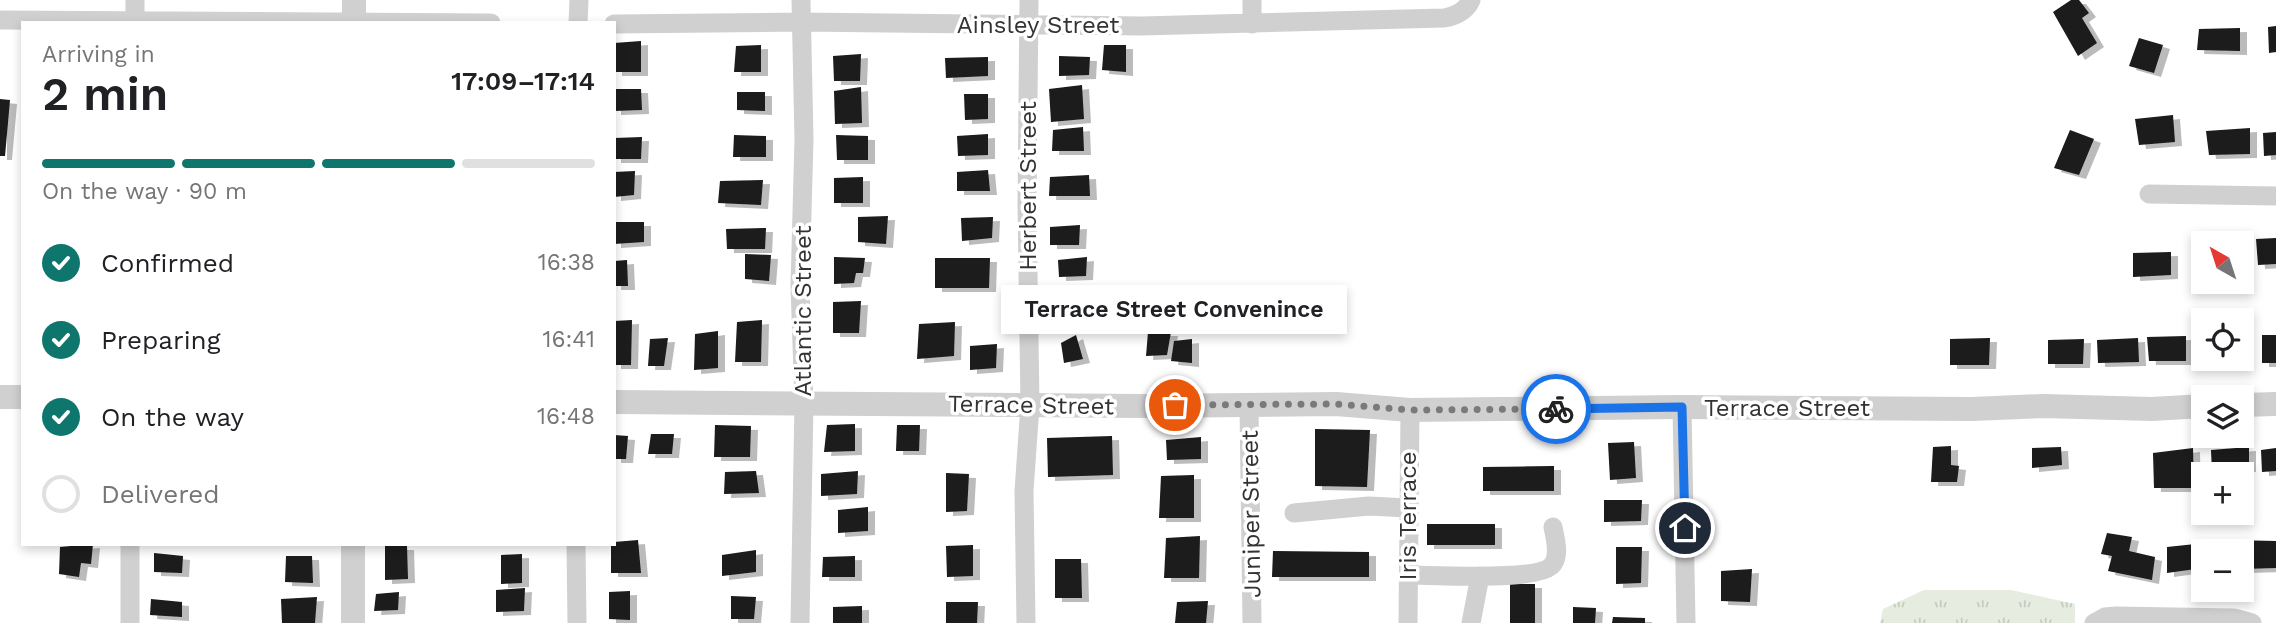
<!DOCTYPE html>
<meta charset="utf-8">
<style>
:root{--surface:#fff;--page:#f6f6f6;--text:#202124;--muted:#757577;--line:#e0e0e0;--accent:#0f766e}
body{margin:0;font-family:"Work Sans",sans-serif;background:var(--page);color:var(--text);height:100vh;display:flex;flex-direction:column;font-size:26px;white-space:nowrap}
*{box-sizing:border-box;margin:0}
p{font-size:23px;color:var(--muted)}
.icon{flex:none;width:38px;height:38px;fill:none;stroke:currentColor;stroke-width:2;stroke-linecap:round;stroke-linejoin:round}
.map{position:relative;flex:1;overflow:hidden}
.sheet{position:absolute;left:21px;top:21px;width:595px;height:525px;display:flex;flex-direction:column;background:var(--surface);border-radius:0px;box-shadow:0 4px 10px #0003}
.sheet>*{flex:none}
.needle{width:46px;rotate:321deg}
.buttons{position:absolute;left:2191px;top:231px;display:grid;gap:14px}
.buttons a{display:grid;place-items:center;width:63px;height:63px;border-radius:0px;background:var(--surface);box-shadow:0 4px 10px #0003;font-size:35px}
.pin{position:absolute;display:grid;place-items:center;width:60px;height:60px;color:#fff;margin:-30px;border:4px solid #fff;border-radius:50%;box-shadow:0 2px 7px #0007}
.courier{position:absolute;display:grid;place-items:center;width:70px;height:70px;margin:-35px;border:5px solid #1a73e8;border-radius:50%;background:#fff;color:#222;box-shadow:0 2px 9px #0007}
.bubble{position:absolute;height:49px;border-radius:0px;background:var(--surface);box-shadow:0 4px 10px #0003;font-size:23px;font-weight:600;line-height:49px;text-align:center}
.summary em{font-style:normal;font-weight:600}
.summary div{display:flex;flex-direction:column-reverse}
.summary{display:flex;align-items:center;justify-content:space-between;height:119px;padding:0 21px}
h1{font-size:46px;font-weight:600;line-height:52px}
.bar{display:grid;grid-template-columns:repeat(4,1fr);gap:10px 7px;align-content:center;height:84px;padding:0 21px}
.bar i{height:9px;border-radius:5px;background:var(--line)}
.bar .selected{background:var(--accent)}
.bar p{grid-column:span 4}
ol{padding:0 21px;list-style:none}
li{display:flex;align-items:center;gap:21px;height:77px}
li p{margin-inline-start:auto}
li .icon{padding:7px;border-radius:50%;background:var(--accent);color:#fff;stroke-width:4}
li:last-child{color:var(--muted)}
li i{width:38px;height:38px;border:4px solid var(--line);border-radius:50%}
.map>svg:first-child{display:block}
.grass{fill:url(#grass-tufts)}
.building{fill:#1a1a1a;filter:url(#shadow)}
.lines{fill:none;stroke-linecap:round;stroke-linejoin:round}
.minor{stroke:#d0d0d0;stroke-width:19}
.tertiary{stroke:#d0d0d0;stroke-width:24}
.done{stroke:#7a7a7a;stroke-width:7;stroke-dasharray:0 12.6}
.route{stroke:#1a73e8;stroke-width:9}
.labels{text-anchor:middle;stroke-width:7;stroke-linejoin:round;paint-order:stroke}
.street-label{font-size:24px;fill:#333;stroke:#fff}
</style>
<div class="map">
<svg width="2276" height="623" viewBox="0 0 2276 623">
<defs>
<pattern id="grass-tufts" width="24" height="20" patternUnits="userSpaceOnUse" patternTransform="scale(1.75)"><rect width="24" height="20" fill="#e6ecdf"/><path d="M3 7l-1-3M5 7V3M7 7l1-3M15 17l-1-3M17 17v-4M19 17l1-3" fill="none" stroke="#c6cbc0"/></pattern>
<filter id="shadow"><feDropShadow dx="7" dy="4" stdDeviation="0" flood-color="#0004"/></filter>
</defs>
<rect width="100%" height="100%" fill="#fff"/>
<path class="grass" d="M1924,590h87l64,14v19h-195l3,-14z"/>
<path class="building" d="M2071,0h8l10,13 -7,5 15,25 -19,13 -25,-44z
M2276,26v26l-7,1 -1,-26z
M2240,28v23l-43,-1 2,-21z
M2139,38l24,7 -9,28 -25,-7z
M641,41v31h-26l-1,-29z
M761,45v27h-27l2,-26z
M1104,45h22v27l-24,-2z
M861,54l-1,27h-26l-1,-25z
M1059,56l31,1 -1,18 -30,1z
M988,57v19l-42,2 -1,-20z
M1082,85l2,34 -33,3 -2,-33z
M861,87l1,36 -27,1 -1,-33z
M614,89h27l1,21 -28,1z
M737,92h28v19l-28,-1z
M964,94h24v25l-23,1z
M0,99l10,1 -5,56h-5z
M2173,115l2,27 -36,3 -4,-26z
M1083,127l1,24h-32l1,-21z
M2250,128v26l-41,1 -3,-24z
M2070,130l24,9 -15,36 -25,-7z
M2276,132v23l-12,1 -1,-23z
M988,134v21l-30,1 -1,-20z
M734,135l32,1v21h-33z
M836,135l32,1v24h-31z
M642,137l-1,22h-27v-21z
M988,170l2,21h-33v-19z
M635,171l-1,24 -20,2v-25z
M1089,175l1,21h-41l1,-19z
M863,177v26h-29v-25z
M763,180l-2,25 -43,-2 2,-22z
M888,216l-2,28 -28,-2v-25z
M993,217l-1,21 -30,3 -1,-23z
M614,222h30v20l-30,2z
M1080,225l-1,20h-29v-18z
M766,228l-1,21h-38l-1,-20z
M2240,235v8h-37v18l-4,1 -1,-25z
M2276,238v26l-18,1 -2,-26z
M2171,252v23l-38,2v-24z
M745,254l26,1 -2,26 -24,-2z
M834,257l31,1 -2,15h-7l-2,10 -20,1z
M1087,257l-1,19 -27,1 -1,-17z
M935,258h55l-1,30h-54z
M627,260l1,26h-14v-25z
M861,301l-2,32h-26v-31z
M632,320l-1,45h-17v-44z
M762,320l-1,42h-26l2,-40z
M955,322l-1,34 -37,3 2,-35z
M718,331v37l-24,2 1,-36z
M1148,332h23l-4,23 -21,1z
M1076,335l7,24 -19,4 -3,-20z
M2262,335h14v28h-14z
M2186,336v25h-37l-2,-24z
M668,338l-4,28h-16l2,-27z
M1990,338l-1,27h-39v-26z
M2138,338l1,24 -41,1 -1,-23z
M1192,339v24l-21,-2 3,-20z
M2084,339l-1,25h-35v-24z
M997,344l-1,24 -26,2v-24z
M855,424v27l-31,1 3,-27z
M715,425l36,1 -1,31h-36z
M897,425h23l-1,26h-23z
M1315,429l55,1 -3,57 -52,-1z
M651,434h23l-2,20h-24z
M614,435l14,1 -2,23h-12z
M1112,436l1,39 -65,2 -1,-39z
M1201,437v22l-34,1 -1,-20z
M1634,442l2,36 -26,2 -2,-37z
M1951,446v19l8,1 -2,16h-26l2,-35z
M2061,447l1,18 -30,3v-20z
M2249,447v21l-37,5 -1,-23z
M2193,448l1,40h-40l-1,-35z
M2276,448v23l-14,1 -1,-22z
M1554,466v25h-71v-24z
M756,471l3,22 -35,1 1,-22z
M858,471l-1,23 -36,2v-22z
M946,473l23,1 -2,37 -21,1z
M1194,475v43h-35l2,-42z
M1604,500h38l-1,21 -37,1z
M868,507v24l-30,2v-23z
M1427,524h68v21h-68z
M2107,533l25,4 -3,14 26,6 -3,23 -44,-9 4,-15 -11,-2z
M1200,536l-1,42h-35l2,-40z
M638,540l3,33h-30v-29h3v-2z
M2231,540l45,1v27l-34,1v-18h-11z
M2205,543l-2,25 -36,5v-26z
M93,544l-2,20 -10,-1 -2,14 -20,-3 1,-27z
M973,545v31l-26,1 -1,-31z
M385,546h22l1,33 -23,1z
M1616,547h26l-1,36 -25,1z
M756,550v22l-34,4v-21z
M1273,551l96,1v25h-97z
M154,553l29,3 -1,17 -28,-1z
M522,554v29l-21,1v-29z
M286,556h26l1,27 -28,-1z
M855,556v21h-33l1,-20z
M1055,559h26l1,39h-27z
M1752,569l-2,33 -29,-1v-30z
M1510,584h25v39h-25z
M525,588l-1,23 -28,1v-22z
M630,591v29l-21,-1v-27z
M399,592l-1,18 -24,1 2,-17z
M731,596l25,1 -2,22h-23z
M317,597l-2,26h-33l-1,-24z
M151,599l31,3v15l-32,-2z
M1208,601l-2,22h-31l2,-21z
M946,602h32l-1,21h-31z
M862,606v17h-29v-16z
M1573,607l23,1 -1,15h-22z
M1613,617l32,1v5h-33z"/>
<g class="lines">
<path class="minor" d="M1252,0v24
M0,20l491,3
M135,23v-23
M578,23l1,-23
M614,24l187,-2 341,4 302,-8c12,-2 22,-7 27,-18
M2149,194l127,2
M1249,406l3,217
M1682,407l4,216
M1294,513l75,-7 39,2
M576,544l1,79
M1408,575c24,0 133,7 145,-11 7,-10 2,-26 0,-37
M130,623v-79
M800,623l4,-220 -4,-117 4,-147 -3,-139
M1026,623l-2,-132 6,-86 -3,-202 2,-203
M1408,623l2,-213
M1471,623l9,-47
M2094,623l11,-6 11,-1 118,2 18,5"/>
<path class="tertiary" d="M354,23v-23
M0,397h23
M614,402l526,4 196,-2 74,6 272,-3 290,2 71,-3 109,3 51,-3
M2242,405l34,-1
M353,623v-79"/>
</g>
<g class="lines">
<path class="done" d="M1175,405l161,-1 74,6 146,-1"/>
<path class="route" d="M1556,409l126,-2 3,121"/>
</g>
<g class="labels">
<g class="street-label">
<text x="1038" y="33">Ainsley Street</text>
<text transform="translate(1028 186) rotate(-90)" y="8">Herbert Street</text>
<text transform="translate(803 311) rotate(-90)" y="8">Atlantic Street</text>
<text transform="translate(1031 405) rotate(1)" y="8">Terrace Street</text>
<text x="1787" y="416">Terrace Street</text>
<text transform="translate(1251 514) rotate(-91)" y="8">Juniper Street</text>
<text transform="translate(1408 516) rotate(-90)" y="8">Iris Terrace</text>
</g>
</g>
</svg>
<div class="buttons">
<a><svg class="needle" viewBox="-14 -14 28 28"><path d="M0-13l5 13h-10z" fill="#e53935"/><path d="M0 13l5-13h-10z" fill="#757577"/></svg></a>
<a><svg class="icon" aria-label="locate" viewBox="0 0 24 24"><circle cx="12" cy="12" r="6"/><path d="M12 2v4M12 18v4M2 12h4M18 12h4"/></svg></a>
<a><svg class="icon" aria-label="layers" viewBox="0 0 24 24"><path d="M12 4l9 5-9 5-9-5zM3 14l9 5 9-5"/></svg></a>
<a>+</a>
<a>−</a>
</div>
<div class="pin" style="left:1175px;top:405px;background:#ea580c"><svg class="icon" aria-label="bag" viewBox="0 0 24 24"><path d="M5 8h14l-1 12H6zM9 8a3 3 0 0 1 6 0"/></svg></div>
<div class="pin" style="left:1685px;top:528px;background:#1f2937"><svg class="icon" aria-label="home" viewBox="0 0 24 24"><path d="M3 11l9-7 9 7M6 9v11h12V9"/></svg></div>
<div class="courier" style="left:1556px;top:409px"><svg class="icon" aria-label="bike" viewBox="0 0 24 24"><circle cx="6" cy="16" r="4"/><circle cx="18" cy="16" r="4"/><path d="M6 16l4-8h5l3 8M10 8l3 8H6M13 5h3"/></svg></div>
<div class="bubble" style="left:1001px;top:285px;width:346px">Terrace Street Convenince</div>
<section class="sheet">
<div class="summary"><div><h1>2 min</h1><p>Arriving in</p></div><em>17:09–17:14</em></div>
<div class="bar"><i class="selected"></i><i class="selected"></i><i class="selected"></i><i></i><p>On the way · 90 m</p></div>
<ol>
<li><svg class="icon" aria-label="check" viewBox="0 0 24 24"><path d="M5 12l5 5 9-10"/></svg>Confirmed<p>16:38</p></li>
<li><svg class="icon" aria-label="check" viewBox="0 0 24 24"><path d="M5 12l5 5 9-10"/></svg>Preparing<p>16:41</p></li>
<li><svg class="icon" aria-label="check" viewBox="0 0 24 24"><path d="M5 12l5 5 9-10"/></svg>On the way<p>16:48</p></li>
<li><i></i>Delivered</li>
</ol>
</section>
</div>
